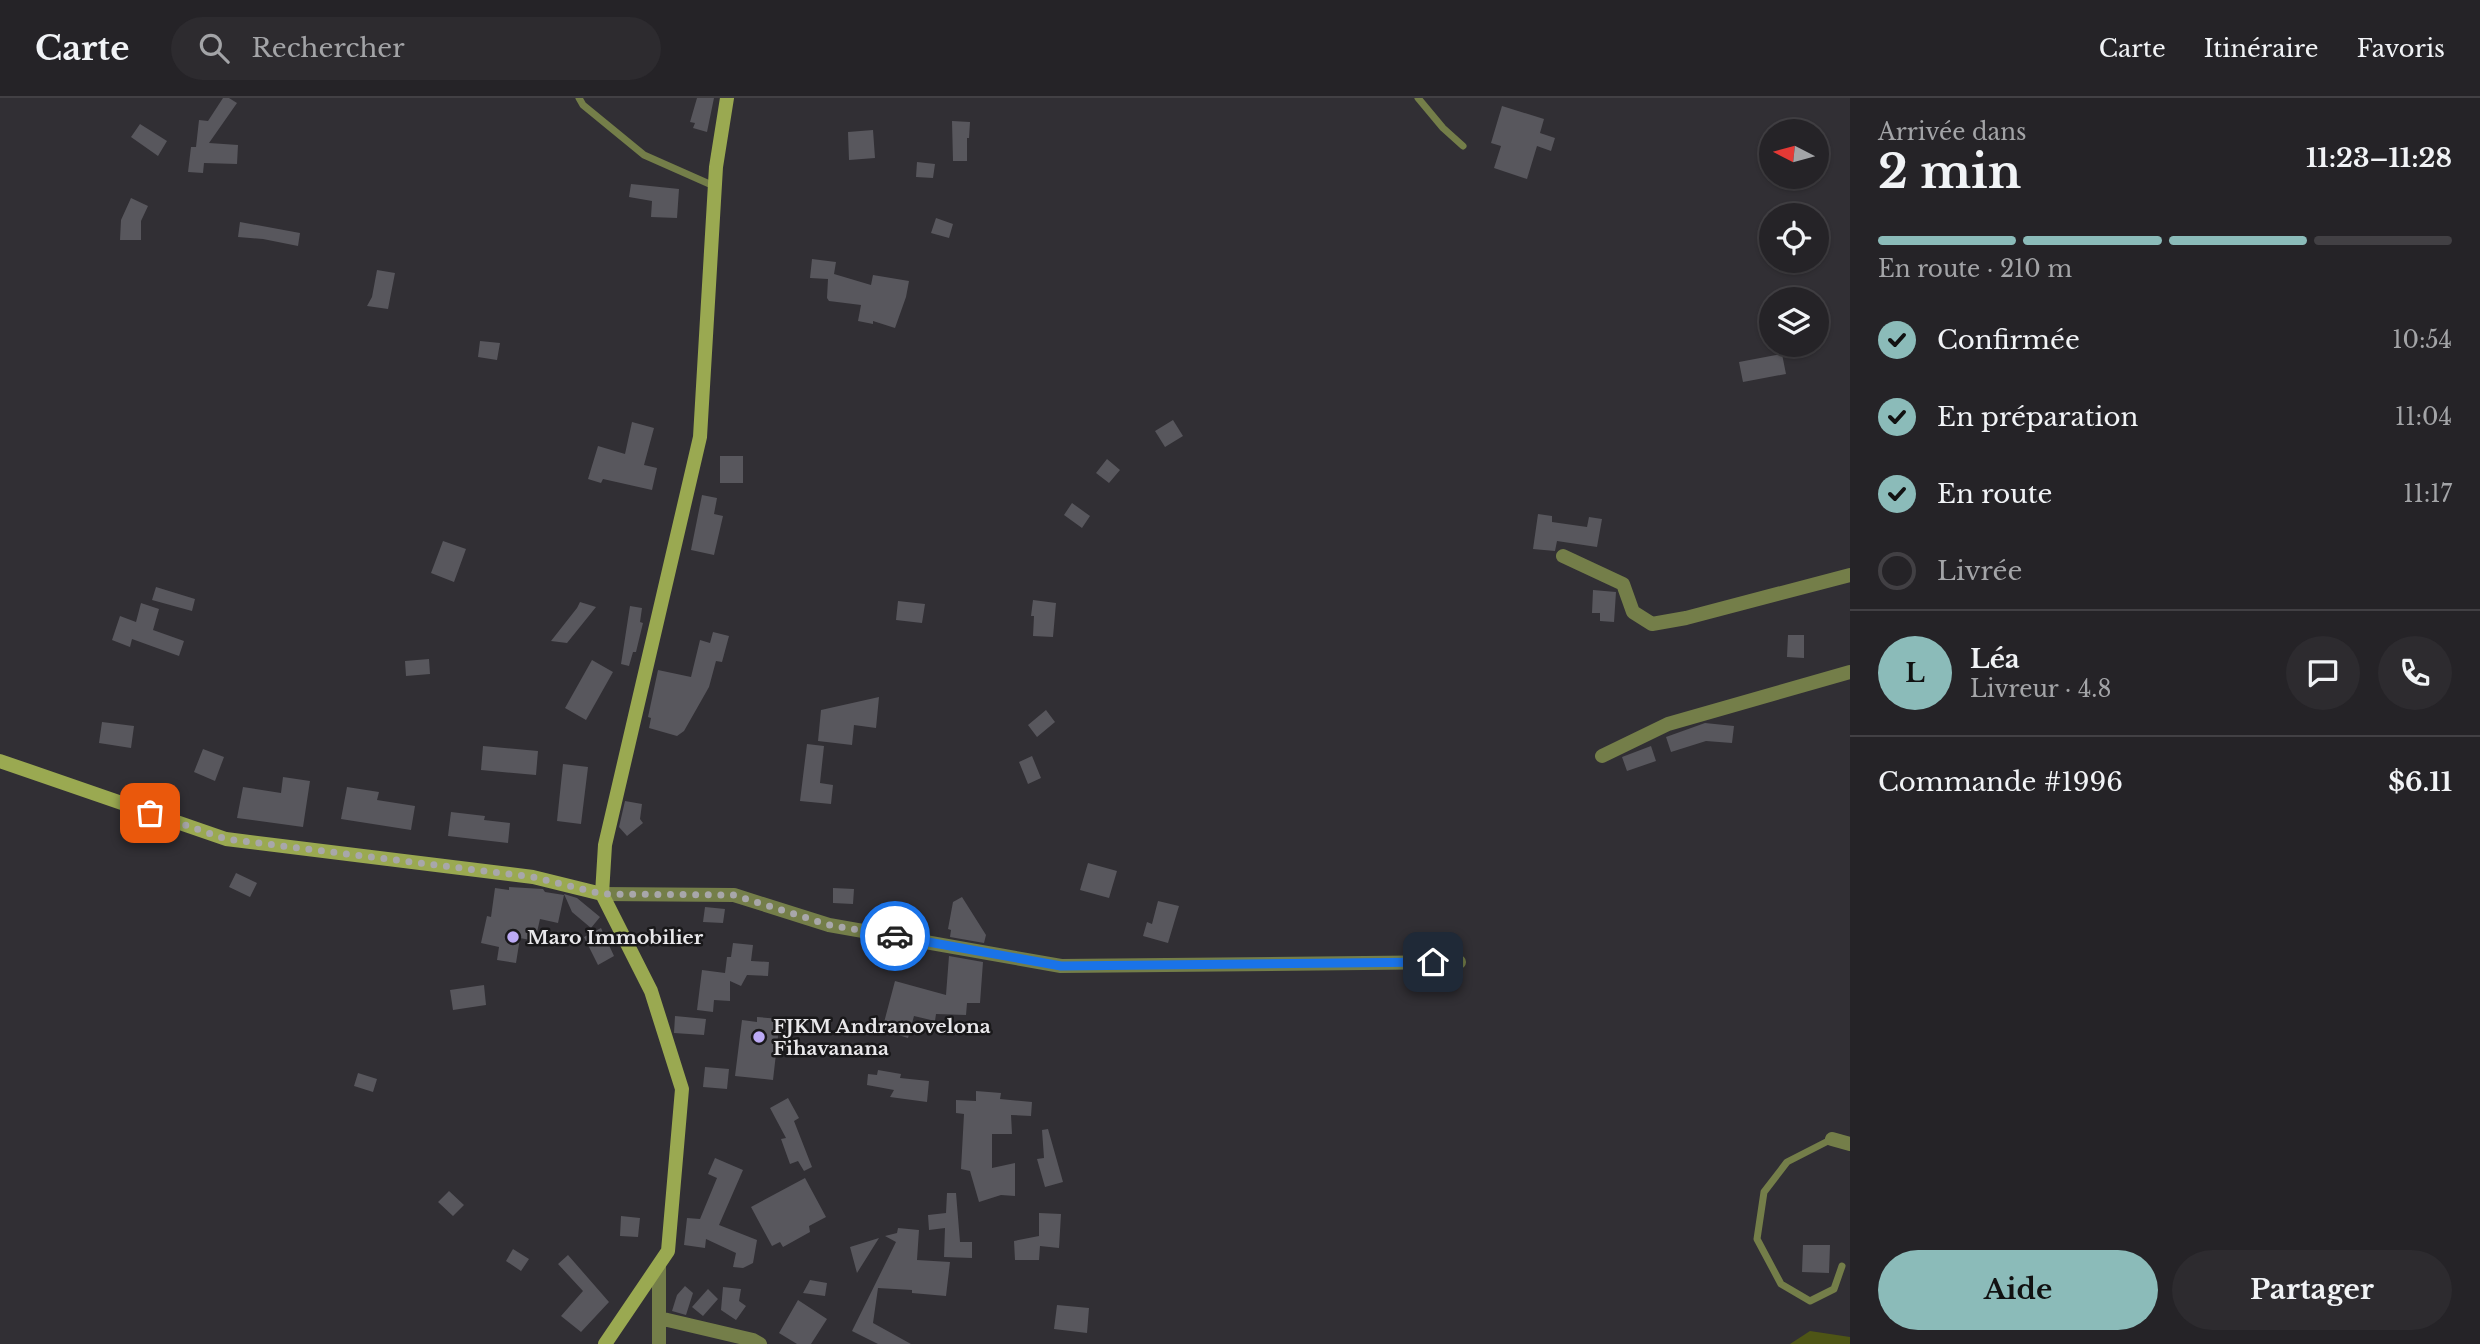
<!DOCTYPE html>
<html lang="fr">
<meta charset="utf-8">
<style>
:root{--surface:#252327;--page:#2d2b2f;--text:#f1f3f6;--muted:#a3a4a7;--line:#424044;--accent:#8bbbb9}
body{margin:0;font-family:"Libre Baskerville",serif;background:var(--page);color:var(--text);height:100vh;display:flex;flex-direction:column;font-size:26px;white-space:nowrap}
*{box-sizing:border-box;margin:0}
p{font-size:23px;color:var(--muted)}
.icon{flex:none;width:38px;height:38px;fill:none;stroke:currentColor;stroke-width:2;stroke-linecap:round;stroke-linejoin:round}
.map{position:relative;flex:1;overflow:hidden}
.drawer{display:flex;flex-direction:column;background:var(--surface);width:630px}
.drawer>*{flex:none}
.needle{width:46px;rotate:276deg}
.controls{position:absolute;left:1759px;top:21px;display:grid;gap:14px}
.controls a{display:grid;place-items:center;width:70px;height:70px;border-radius:50%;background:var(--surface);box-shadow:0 2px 5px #0004,0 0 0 2px var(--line);font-size:35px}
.pin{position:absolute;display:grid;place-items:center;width:60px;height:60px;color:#fff;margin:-30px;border-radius:14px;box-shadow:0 4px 10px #0006}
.courier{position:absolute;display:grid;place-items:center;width:70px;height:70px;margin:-35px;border:5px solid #1a73e8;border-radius:50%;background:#fff;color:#222;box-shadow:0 2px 9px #0007}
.summary em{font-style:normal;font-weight:700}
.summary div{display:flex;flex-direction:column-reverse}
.summary{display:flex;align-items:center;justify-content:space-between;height:119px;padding:0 28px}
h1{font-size:46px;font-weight:700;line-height:52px}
.bar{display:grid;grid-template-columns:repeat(4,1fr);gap:10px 7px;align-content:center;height:84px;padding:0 28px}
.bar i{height:9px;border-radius:5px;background:var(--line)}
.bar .selected{background:var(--accent)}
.bar p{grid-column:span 4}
.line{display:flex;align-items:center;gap:18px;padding:0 28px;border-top:2px solid var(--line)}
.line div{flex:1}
.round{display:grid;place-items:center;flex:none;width:74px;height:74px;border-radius:37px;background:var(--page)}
ol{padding:0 28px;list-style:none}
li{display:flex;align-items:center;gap:21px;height:77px}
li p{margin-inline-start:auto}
li .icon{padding:7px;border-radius:50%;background:var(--accent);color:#111;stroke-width:4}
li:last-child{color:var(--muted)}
li i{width:38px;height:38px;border:4px solid var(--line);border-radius:50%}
.action{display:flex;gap:14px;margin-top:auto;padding:14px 28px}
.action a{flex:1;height:80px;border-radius:42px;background:var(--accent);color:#111;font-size:28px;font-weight:700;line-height:80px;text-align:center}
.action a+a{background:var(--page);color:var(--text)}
header{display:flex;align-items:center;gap:42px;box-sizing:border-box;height:98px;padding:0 35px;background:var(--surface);border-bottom:2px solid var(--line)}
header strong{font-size:33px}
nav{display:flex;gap:38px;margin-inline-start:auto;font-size:24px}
.search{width:490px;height:63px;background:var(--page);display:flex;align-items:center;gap:18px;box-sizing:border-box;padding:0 24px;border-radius:38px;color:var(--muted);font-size:26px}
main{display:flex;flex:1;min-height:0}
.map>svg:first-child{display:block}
.green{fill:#4e5516}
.building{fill:#58575d}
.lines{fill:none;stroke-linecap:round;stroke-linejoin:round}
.lane{stroke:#747e49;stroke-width:7}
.street{stroke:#747e49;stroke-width:14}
.secondary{stroke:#9aa951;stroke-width:14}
.done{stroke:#a8a7aa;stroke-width:7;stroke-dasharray:0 12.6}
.route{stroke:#1a73e8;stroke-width:9}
.poi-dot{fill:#bcaaf5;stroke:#19181a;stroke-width:2.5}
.labels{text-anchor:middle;stroke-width:5;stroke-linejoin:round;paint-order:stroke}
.poi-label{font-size:19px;font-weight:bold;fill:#e8e7ea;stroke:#19181a;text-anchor:start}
</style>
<header>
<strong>Carte</strong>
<div class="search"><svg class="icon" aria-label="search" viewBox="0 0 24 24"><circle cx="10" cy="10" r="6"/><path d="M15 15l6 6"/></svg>Rechercher</div>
<nav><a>Carte</a><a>Itinéraire</a><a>Favoris</a></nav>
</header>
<main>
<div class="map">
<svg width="1850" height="1246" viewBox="0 0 1850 1246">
<rect width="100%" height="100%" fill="#312f34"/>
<path class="green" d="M1810,1233l40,6v7h-60z"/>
<path class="building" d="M223,0h6l8,5 -28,40 29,2 -1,19 -33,-1 -1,10 -15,-1 3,-25h5l3,-27 9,1z
M697,0h17l-7,34 -14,-4 2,-5 -5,-1z
M1502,8l42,13 -4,14 15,5 -4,13 -14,-5 -10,33 -33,-11 7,-22 -10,-3z
M952,23l18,1 -1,16h-2v23h-14z
M140,26l27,17 -9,15 -27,-19z
M873,32l2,28 -26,2 -1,-28z
M917,64l18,2 -2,14 -17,-1z
M631,86l48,5 -2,29 -26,-1 1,-16 -23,-4z
M131,100l17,8 -7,15v19h-21l1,-20z
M936,120l17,6 -4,14 -18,-5z
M240,124l60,11 -2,13 -35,-7 -25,-2z
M812,161l24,3 -2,12 37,11 2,-10 36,6 -3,16 -11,31 -22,-7v3l-15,-3 3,-16 -32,-4 -2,-3 1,-19 -18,-1z
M377,172l18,3 -7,36 -21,-3 5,-9z
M480,243l20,2 -3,17 -19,-3z
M1782,256l4,20 -43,8 -4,-20z
M1173,322l10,16 -18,11 -10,-16z
M632,324l22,6 -10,37 13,3 -5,22 -49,-11 -2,4 -13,-4 10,-33 27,8z
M720,358h23v27h-23z
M1107,361l13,11 -11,13 -13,-10z
M702,397l15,3 -3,16 9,2 -9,39 -23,-5z
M1072,405l18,13 -8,12 -18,-13z
M1538,416l14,2v6l35,5 2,-10 13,2 -5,28 -40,-6 -2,10 -22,-2z
M443,443l23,8 -12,33 -23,-9z
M156,489l39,12 -3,12 -40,-11z
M1593,492l23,2 -2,30 -14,-1v-8h-8z
M1033,502l23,3 -3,34 -20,-1 1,-20h-3z
M898,503l27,3 -3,19 -26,-3z
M580,504l16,5 -29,36 -16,-2 26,-33z
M141,505l18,6 -6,21 31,11 -5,15 -47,-17 -2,8 -18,-7 8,-24 16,6z
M630,508l12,2 -2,14 3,1 -7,29h-3l-4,14 -8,-2z
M713,534l16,4 -7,26 -6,-1 -7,26 -25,44 -7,5 -28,-8 2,-10 -3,-1 10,-47 33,7 9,-37 10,3z
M1788,537h16v23l-17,-1z
M429,561l1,15 -24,2 -1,-15z
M592,562l21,12 -27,48 -21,-12z
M879,599l-3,31 -22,-3 -2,20 -34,-4 3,-31z
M1046,612l9,12 -18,15 -9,-12z
M102,624l32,4 -3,22 -32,-5z
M1705,625l29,3 -2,17 -26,-2 -35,11 -5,-15z
M807,646l17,2 -4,37 13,2 -2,19 -31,-3z
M483,648l55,5 -2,24 -55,-5z
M1651,648l5,15 -29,10 -5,-14z
M203,651l21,8 -9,24 -21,-9z
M1032,658l9,22 -13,6 -9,-22z
M563,666l25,3 -7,57 -24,-3z
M283,679l27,4 -7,46 -66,-9 6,-31 38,6z
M347,689l32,5 -2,8 38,6 -4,24 -70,-11z
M625,703l17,3 -2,15 3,4 -16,13 -8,-9z
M451,714l34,4 -1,4 26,3 -2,20 -60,-7z
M1088,765l29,8 -8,27 -29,-8z
M236,775l21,10 -7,14 -21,-10z
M509,789l34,2 2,3 19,3 -6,28 -18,-4 -5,22 -15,-3 -4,25 -19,-3 2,-13 -18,-4 6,-27 4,1 4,-29 14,2z
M833,790l21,1 -1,15 -20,-1z
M564,796l13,4 23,19 -9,11 -19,-16z
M962,799l24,38 -2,8 -34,-6 1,-7 -3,-1 5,-27z
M1158,803l21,5 -11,37 -25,-7 4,-14 5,2z
M705,809l20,2 -2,14 -20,-1z
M601,830l13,28 -16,9 -14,-28z
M733,845l20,2 -2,16 18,1 -1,14 -21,-1 -6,11 -11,-5v20l-16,-1 -1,12 -16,-2 5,-40 23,3 2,-16h4z
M949,858l34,6 -3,41h-13l-1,12 -30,-1 -1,7 -21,-5 -6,22 -26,-8 13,-49 51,14z
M484,887l2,20 -33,5 -3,-20z
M675,918l31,3 -2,16 -30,-2z
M757,919l23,2 -7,61 -38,-4 7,-56 15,2z
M705,969l24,2 -2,20 -24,-2z
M878,972l23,4 -1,4 29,3 -2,21 -37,-5 4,-7 -27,-5 1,-11 9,1z
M358,975l19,6 -4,13 -19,-6z
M976,993l25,2 -1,6 32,3 -1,14 -20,-1 1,19h-20v34l23,-5v33l-14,-1 -22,7 -9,-31 -9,-2 3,-55 -8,-1v-13l20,1z
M788,1000l11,20 -5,3 18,46 -8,4 -6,-10 -8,3 -9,-25 5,-1 -16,-30z
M1048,1031l15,53 -18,5 -8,-28 7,-1 -2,-28z
M715,1060l28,12 -24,55 38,15 -4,23 -10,5 -10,-1 3,-14 -30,-14 -1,9 -21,-3 3,-27 13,1 17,-41 -9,-4z
M805,1080l21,39 -17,9 1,6 -27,15 -3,-5 -8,4 -21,-39z
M449,1093l15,14 -11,11 -15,-14z
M947,1095h9l4,49h12v16l-28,-1 1,-29 -16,2 -1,-15 18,-2z
M1039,1115l22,1 -2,34 -19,-2 -1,14h-24l-1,-19 25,-5z
M621,1118l19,2 -2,19 -18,-1z
M898,1130l21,2 -2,30 33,2 -4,34 -34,-3v-3l-34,-2 -5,35 38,21h-33l-26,-13 44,-89 -11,-6 12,-3z
M879,1140l-22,35 -7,-26z
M1803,1147h27l-1,28 -27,-1z
M513,1151l16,10 -8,12 -15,-10z
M568,1157l41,47 -28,30 -20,-16 22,-25 -25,-27z
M810,1182l17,3 -2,13 -22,-3z
M685,1188l8,7 -7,22 -14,-4 5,-16z
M723,1189l18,2 -2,12 7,5 -10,14 -15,-10z
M708,1191l10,10 -15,17 -11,-9z
M798,1202l29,19 -16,25h-14l-18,-11z
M1057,1207l32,3 -2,25 -33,-4z"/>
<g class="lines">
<path class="lane" d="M579,0l4,7 61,50 70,31
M1418,0l25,30 20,18
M1832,1041l-45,23 -23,30 -7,47 24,45 29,17 24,-12 8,-23"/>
<path class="street" d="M1563,458l60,28 10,28 19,12 34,-6 164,-43
M1602,658l66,-32 182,-52
M602,796l132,1 95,30 232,41 398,-4
M1832,1041l18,5
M659,1168v78
M659,1220l94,22 7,4"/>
<path class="secondary" d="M0,663l226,78 307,38 69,17
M605,1246l63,-93 14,-162 -31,-98 -49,-97 3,-49 95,-408 16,-270 11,-69"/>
</g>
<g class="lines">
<path class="done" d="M150,715l76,26 307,38 69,17 132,1 95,30 66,11"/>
<path class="route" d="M895,838l166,30 372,-4"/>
</g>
<g class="poi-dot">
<circle cx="513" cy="839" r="7"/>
<circle cx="759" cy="939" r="7"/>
</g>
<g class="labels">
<g class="poi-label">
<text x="527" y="846">Maro Immobilier</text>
<text x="773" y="935">FJKM Andranovelona<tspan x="773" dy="22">Fihavanana</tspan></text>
</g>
</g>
</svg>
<div class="controls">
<a><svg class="needle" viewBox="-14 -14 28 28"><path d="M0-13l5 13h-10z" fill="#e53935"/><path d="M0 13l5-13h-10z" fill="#a3a4a7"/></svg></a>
<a><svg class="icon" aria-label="locate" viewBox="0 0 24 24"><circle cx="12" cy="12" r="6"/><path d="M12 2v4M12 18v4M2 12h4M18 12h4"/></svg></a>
<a><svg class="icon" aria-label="layers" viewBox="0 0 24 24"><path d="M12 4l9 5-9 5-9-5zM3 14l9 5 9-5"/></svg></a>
</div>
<div class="pin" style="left:150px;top:715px;background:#ea580c"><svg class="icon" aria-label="bag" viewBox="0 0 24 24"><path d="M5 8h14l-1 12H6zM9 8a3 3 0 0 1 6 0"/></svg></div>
<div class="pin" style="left:1433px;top:864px;background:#1f2937"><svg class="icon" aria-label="home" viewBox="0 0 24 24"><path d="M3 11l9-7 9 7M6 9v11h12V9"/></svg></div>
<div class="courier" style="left:895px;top:838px"><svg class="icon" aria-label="car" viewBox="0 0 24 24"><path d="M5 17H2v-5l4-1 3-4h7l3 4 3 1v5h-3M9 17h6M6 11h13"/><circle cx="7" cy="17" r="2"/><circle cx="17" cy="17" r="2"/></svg></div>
</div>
<section class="drawer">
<div class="summary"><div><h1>2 min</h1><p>Arrivée dans</p></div><em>11:23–11:28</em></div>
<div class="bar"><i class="selected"></i><i class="selected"></i><i class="selected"></i><i></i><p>En route · 210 m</p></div>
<ol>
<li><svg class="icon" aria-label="check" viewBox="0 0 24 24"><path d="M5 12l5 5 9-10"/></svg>Confirmée<p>10:54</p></li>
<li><svg class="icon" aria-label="check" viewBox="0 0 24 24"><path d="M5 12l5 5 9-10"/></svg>En préparation<p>11:04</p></li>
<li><svg class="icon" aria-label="check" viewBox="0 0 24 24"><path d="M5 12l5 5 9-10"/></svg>En route<p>11:17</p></li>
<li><i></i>Livrée</li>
</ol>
<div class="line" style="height:126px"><b class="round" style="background:var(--accent);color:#111">L</b><div><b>Léa</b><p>Livreur · 4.8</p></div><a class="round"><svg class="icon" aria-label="chat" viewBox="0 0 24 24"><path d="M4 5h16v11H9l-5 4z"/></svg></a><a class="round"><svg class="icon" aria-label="phone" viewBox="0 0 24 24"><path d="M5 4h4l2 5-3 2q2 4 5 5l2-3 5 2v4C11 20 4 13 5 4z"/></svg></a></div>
<div class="line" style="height:91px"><div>Commande #1996</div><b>$6.11</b></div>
<div class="action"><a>Aide</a><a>Partager</a></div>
</section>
</main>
